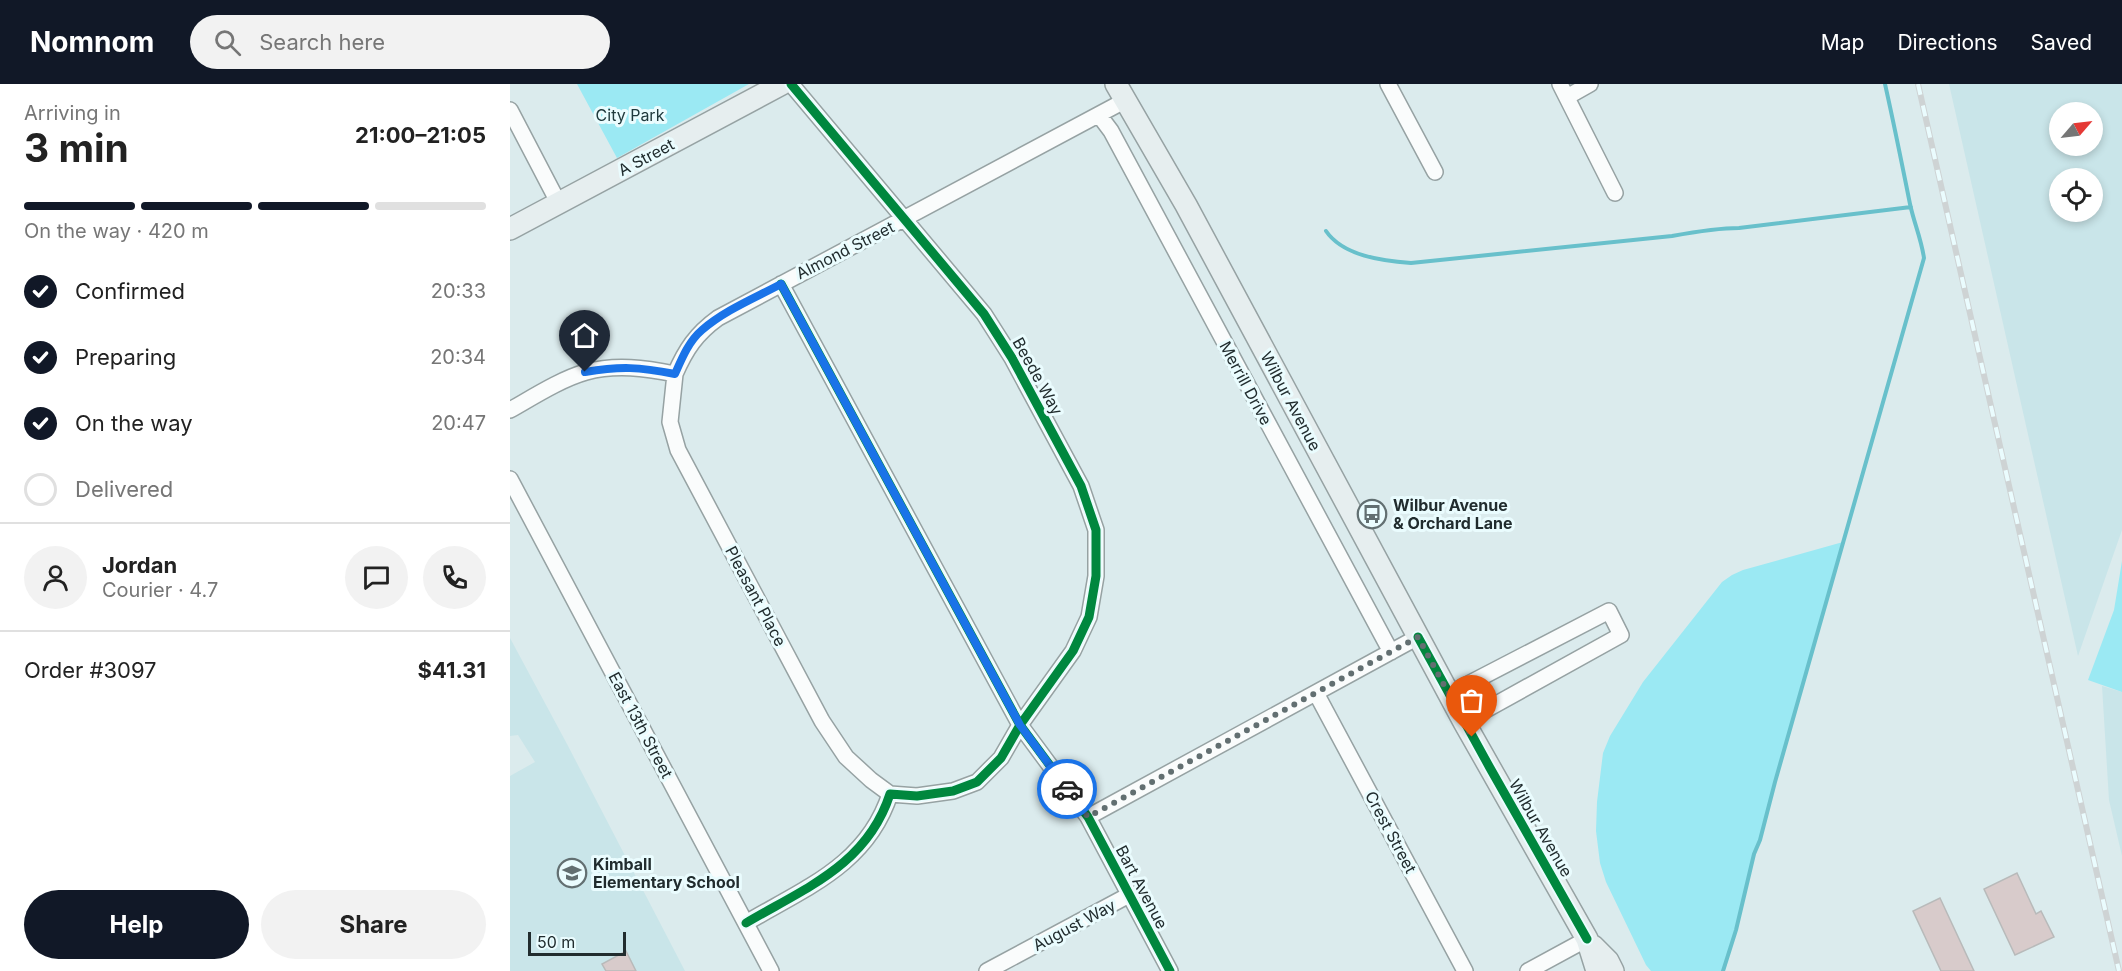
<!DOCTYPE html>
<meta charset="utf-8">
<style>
:root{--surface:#fff;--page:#f2f2f2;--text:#222;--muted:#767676;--line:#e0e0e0;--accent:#111827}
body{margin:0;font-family:Inter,sans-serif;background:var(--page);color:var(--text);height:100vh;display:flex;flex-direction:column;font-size:22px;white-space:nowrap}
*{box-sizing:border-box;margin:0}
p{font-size:20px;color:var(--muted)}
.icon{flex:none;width:33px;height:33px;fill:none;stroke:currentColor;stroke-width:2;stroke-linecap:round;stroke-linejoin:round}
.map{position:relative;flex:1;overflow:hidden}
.side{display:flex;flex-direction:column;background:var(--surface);width:510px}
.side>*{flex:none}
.needle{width:39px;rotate:62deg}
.fabs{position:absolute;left:1539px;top:18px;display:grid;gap:12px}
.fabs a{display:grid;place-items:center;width:54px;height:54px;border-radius:50%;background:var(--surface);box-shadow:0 3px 9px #0003;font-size:30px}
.scale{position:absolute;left:18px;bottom:15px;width:98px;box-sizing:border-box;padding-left:6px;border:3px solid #212c2e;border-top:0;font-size:16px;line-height:21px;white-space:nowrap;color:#212c2e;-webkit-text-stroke:4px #eafcfe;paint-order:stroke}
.pin{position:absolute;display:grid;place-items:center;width:51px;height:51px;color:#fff;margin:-62px -26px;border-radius:50% 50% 50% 0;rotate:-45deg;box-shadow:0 0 6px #0007}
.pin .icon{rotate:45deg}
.courier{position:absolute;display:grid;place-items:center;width:60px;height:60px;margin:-30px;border:4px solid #1a73e8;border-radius:50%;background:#fff;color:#222;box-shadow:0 2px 8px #0007}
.overview em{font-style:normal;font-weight:700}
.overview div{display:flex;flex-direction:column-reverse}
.overview{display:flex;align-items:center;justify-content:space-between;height:102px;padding:0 24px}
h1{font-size:39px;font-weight:700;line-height:45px}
.bar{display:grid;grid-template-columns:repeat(4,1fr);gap:9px 6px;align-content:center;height:72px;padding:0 24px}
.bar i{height:8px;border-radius:4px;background:var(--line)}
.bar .active{background:var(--accent)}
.bar p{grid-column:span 4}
.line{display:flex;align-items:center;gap:15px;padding:0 24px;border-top:2px solid var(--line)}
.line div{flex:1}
.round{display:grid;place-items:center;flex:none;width:63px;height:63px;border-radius:32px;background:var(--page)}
ol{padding:0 24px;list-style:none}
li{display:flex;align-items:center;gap:18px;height:66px}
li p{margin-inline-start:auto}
li .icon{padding:6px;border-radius:50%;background:var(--accent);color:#fff;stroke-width:4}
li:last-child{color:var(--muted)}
li i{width:33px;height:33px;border:3px solid var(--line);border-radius:50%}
.button{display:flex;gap:12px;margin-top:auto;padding:12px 24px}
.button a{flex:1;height:69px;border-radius:36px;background:var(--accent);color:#fff;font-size:24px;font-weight:700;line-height:69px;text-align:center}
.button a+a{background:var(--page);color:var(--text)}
header{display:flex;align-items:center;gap:36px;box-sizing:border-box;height:84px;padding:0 30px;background:var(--accent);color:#fff}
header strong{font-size:28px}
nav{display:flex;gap:33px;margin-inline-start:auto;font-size:21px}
.search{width:420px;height:54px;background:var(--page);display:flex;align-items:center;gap:15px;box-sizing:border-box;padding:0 21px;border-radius:33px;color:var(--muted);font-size:22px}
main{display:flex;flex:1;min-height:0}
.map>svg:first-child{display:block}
.built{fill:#c9e5e9;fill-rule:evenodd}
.green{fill:#9be9f3}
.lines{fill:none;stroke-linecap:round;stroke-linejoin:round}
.stream{stroke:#68c0cb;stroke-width:4}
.building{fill:#d8cbcb;stroke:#b8baba;stroke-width:1.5}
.street-casing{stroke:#96a2a3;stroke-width:18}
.secondary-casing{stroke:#96a2a3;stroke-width:24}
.street{stroke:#fafcfc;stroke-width:15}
.secondary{stroke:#e6eeef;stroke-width:21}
.rail-casing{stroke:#ced3d4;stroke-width:6}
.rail{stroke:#eafcfe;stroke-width:4;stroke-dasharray:11;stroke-linecap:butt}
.cycleway-casing{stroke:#eafcfe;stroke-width:13}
.cycleway{stroke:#00873e;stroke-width:9}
.done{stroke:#626f71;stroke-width:6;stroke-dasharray:0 10.8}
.route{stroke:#1a73e8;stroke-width:8}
.labels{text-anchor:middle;stroke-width:6;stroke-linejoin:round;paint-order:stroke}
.park-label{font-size:16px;fill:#203a3d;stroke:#eafcfe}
.street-label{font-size:16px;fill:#212c2e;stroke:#eafcfe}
.poi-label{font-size:16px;font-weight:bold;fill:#212c2e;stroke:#eafcfe;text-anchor:start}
</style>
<header>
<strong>Nomnom</strong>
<div class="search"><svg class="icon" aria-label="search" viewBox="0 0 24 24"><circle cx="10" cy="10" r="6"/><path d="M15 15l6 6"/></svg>Search here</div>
<nav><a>Map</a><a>Directions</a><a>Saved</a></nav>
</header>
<main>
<section class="side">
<div class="overview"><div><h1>3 min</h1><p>Arriving in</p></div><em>21:00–21:05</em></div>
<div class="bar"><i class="active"></i><i class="active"></i><i class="active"></i><i></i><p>On the way · 420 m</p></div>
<ol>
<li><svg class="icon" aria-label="check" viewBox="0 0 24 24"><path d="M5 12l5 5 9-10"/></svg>Confirmed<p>20:33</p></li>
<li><svg class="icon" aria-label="check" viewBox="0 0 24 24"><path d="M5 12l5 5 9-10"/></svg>Preparing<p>20:34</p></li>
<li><svg class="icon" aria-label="check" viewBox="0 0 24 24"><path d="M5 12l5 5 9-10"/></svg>On the way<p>20:47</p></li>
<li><i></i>Delivered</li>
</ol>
<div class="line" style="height:108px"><a class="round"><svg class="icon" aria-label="person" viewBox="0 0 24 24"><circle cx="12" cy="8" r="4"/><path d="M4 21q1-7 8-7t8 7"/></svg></a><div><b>Jordan</b><p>Courier · 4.7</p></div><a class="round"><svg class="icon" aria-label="chat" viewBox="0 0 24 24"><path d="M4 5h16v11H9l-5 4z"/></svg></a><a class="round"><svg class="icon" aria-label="phone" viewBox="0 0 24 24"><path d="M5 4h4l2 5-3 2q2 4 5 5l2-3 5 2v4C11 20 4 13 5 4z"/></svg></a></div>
<div class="line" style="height:78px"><div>Order #3097</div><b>$41.31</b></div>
<div class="button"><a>Help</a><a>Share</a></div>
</section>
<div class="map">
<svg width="1612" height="887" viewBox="0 0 1612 887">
<rect width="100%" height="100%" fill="#dbebed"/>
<path class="built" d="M1439,0h173v446l-44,126zM1582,28v34h-32v-34zM1582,94v34h-32v-34z
M0,554l57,106 118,227h-175v-195l25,-14 -17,-27 -8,1z
M1592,602l20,6v164l-13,-56z"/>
<path class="green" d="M67,0h172l-132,74z
M1333,458l-120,429h-72l-5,-6 -40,-83 -6,-19 -4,-32 1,-29 6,-49 7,-17 33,-54 79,-100 10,-7 11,-5z
M1612,477v131l-34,-12 26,-70z"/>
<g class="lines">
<path class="stream" d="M816,147c17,25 57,30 85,32l261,-27c22,-4 44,-8 67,-8l172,-21
M1213,887l13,-41 18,-76 6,-14 15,-58 149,-524c-3,-20 -10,-35 -14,-54 -8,-40 -16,-80 -25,-120"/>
</g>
<path class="building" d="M1507,789l19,41 5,-3 13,26 -39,18 -31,-66z
M1430,814l34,73h-33l-28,-60z
M116,867l10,20h-30l-4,-7z"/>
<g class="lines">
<g class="street-casing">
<path id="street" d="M878,0l47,88
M1050,0l55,109
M1057,13l23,-13
M0,26l48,92
M589,31l12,16 280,521
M271,200l239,441 68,92 82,154
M165,290l-5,48 8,28 144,271 24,36 25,23 19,14
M0,326c23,-13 51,-31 76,-38 30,-8 59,-4 89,2 11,-25 21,-40 43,-56l408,-218
M0,395l261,492
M806,609l149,278
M939,610l160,-83 12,24 -157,87
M578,733l330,-180
M236,839c59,-35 121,-58 144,-129l27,2 36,-5 24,-9 24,-24 19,-33 53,-74 16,-34 7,-41v-46l-15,-44 -69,-128 -28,-44 -193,-230
M477,887l142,-76
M1018,887l59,-32"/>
</g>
<g class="secondary-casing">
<path id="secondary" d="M606,0l70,121 278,517 123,217 10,32
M0,145l272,-145
M1083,862l15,15 5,10"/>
</g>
<use href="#street" class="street"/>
<use href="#secondary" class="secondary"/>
<g class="rail-casing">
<path id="rail" d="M1408,0l201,887"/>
</g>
<use href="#rail" class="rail"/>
<g class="cycleway-casing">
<path id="cycleway" d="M271,200l239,441 68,92 82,154
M908,553l72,131 97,171
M236,839c59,-35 121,-58 144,-129l27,2 36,-5 24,-9 24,-24 19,-33 53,-74 16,-34 7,-41v-46l-15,-44 -69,-128 -28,-44 -193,-230"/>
</g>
<use href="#cycleway" class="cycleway"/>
</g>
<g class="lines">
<path class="done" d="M557,705l21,28 330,-180 54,100"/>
<path class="route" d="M75,288c36,-6 54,-5 90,2 7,-16 14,-33 27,-44 23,-20 53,-32 79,-46l239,441 47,64"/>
</g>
<defs>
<g id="bus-ring" transform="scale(1.5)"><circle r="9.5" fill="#eafcfe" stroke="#626f71" stroke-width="1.5"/><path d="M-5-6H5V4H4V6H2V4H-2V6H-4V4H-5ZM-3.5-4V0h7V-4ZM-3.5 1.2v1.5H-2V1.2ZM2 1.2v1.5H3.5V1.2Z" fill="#626f71"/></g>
<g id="school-ring" transform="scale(1.5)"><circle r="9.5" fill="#eafcfe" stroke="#626f71" stroke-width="1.5"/><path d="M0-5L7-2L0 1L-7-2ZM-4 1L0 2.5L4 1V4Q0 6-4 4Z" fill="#626f71"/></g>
</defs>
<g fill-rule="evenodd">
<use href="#bus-ring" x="862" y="430"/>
<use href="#school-ring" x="62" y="789"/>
</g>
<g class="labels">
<g class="park-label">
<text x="120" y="37">City Park</text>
</g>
<g class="street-label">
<text transform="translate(136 73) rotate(-28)" y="6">A Street</text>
<text transform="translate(335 166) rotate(-27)" y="6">Almond Street</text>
<text transform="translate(528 292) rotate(61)" y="6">Beede Way</text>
<text transform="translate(736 299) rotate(62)" y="6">Merrill Drive</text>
<text transform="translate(781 317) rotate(62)" y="6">Wilbur Avenue</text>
<text transform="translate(246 512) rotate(62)" y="6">Pleasant Place</text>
<text transform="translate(131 641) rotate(62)" y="6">East 13th Street</text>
<text transform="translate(1031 744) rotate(60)" y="6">Wilbur Avenue</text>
<text transform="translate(881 748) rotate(62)" y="6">Crest Street</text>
<text transform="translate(632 803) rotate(62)" y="6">Bart Avenue</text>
<text transform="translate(564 841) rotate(-28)" y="6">August Way</text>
</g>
<g class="poi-label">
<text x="883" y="427">Wilbur Avenue<tspan x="883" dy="18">&amp; Orchard Lane</tspan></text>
<text x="83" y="786">Kimball<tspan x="83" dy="18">Elementary School</tspan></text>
</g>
</g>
</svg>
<div class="fabs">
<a><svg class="needle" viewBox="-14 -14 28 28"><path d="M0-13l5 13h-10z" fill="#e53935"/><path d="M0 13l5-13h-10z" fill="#767676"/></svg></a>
<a><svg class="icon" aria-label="locate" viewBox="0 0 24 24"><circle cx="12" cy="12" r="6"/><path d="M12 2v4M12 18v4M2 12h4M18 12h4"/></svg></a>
</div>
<div class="scale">50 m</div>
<div class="pin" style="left:962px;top:653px;background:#ea580c"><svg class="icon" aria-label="bag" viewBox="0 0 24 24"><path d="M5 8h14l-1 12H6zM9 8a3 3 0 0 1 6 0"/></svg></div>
<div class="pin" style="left:75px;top:288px;background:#1f2937"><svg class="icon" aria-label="home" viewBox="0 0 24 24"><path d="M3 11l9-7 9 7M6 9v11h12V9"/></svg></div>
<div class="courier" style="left:557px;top:705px"><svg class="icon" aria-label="car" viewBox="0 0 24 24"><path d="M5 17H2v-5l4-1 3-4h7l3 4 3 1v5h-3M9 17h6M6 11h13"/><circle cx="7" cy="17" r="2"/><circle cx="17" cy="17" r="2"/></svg></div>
</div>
</main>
